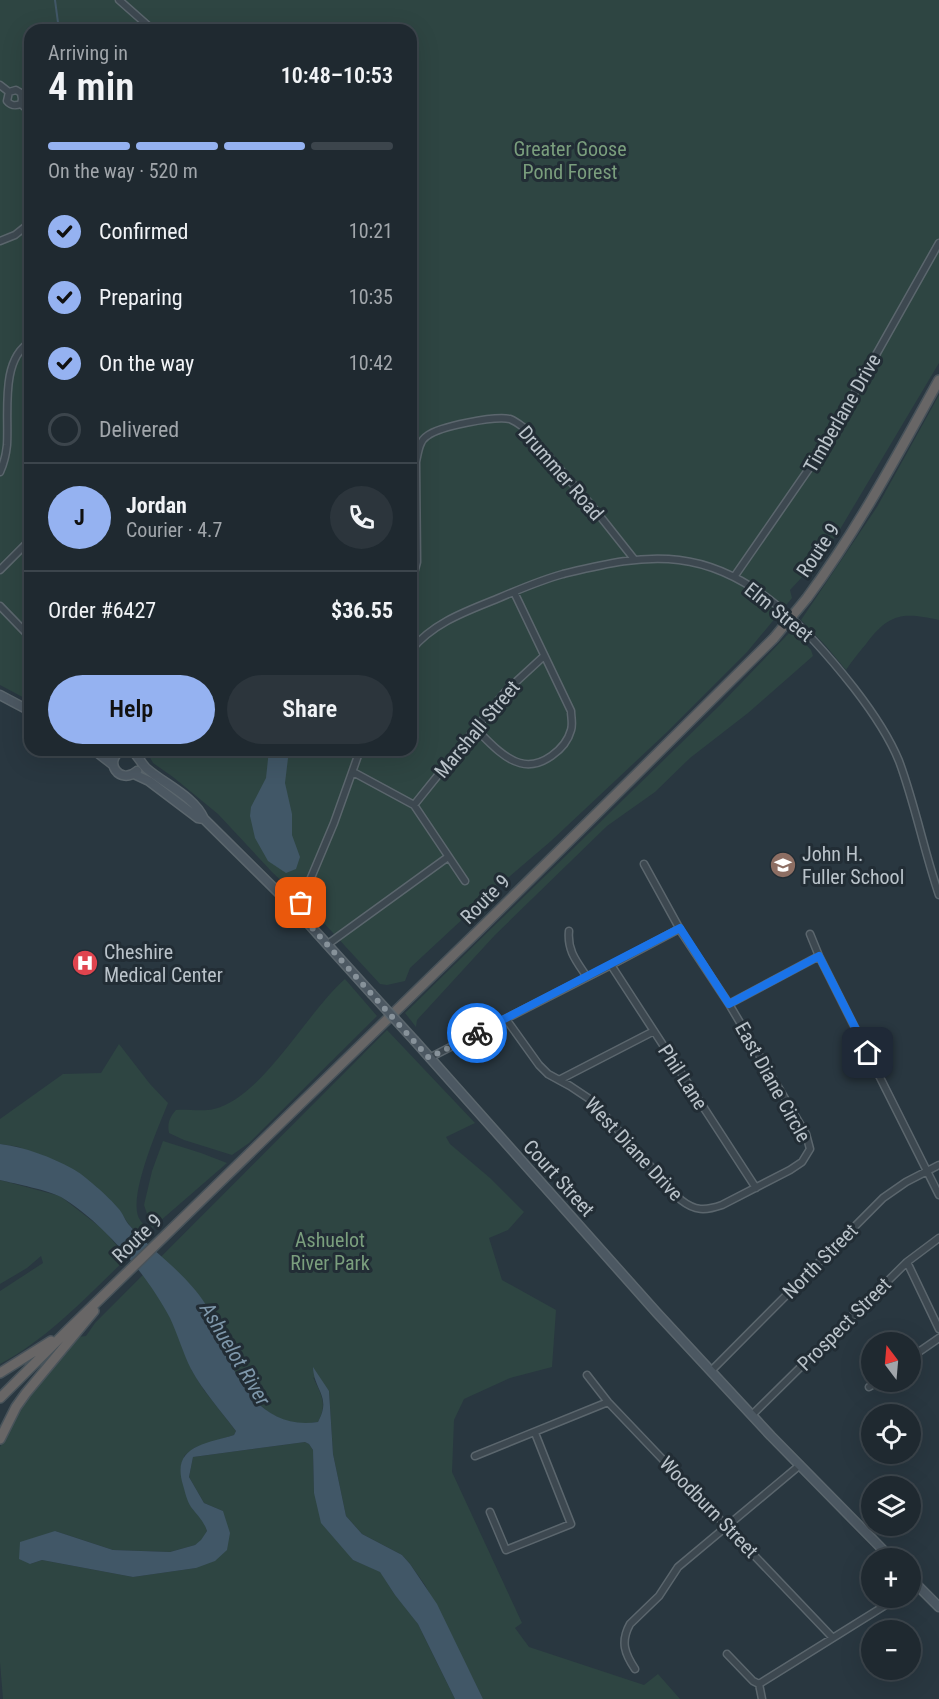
<!DOCTYPE html>
<meta charset="utf-8">
<style>
:root{--surface:#1f2930;--page:#2c353c;--text:#f1f3f6;--muted:#a1a6ab;--line:#3c454c;--accent:#95b2f1}
body{margin:0;font-family:"Roboto Condensed",sans-serif;background:var(--page);color:var(--text);height:100vh;display:flex;flex-direction:column;font-size:22px;white-space:nowrap}
*{box-sizing:border-box;margin:0}
p{font-size:20px;color:var(--muted)}
.icon{flex:none;width:33px;height:33px;fill:none;stroke:currentColor;stroke-width:2;stroke-linecap:round;stroke-linejoin:round}
.map{position:relative;flex:1;overflow:hidden}
.sheet{position:absolute;left:24px;top:24px;width:393px;height:732px;display:flex;flex-direction:column;background:var(--surface);border-radius:18px;box-shadow:0 6px 24px #0002,0 0 0 2px var(--line)}
.sheet>*{flex:none}
.needle{width:39px;rotate:344deg}
.buttons{position:absolute;left:861px;top:1332px;display:grid;gap:12px}
.buttons a{display:grid;place-items:center;width:60px;height:60px;border-radius:50%;background:var(--surface);box-shadow:0 6px 24px #0002,0 0 0 2px var(--line);font-size:30px}
.pin{position:absolute;display:grid;place-items:center;width:51px;height:51px;color:#fff;margin:-26px;border-radius:12px;box-shadow:0 3px 9px #0006}
.courier{position:absolute;display:grid;place-items:center;width:60px;height:60px;margin:-30px;border:4px solid #1a73e8;border-radius:50%;background:#fff;color:#222;box-shadow:0 2px 8px #0007}
.head em{font-style:normal;font-weight:600}
.head div{display:flex;flex-direction:column-reverse}
.head{display:flex;align-items:center;justify-content:space-between;height:102px;padding:0 24px}
h1{font-size:39px;font-weight:600;line-height:45px}
.bar{display:grid;grid-template-columns:repeat(4,1fr);gap:9px 6px;align-content:center;height:72px;padding:0 24px}
.bar i{height:8px;border-radius:4px;background:var(--line)}
.bar .selected{background:var(--accent)}
.bar p{grid-column:span 4}
.line{display:flex;align-items:center;gap:15px;padding:0 24px;border-top:2px solid var(--line)}
.line div{flex:1}
.round{display:grid;place-items:center;flex:none;width:63px;height:63px;border-radius:32px;background:var(--page)}
ol{padding:0 24px;list-style:none}
li{display:flex;align-items:center;gap:18px;height:66px}
li p{margin-inline-start:auto}
li .icon{padding:6px;border-radius:50%;background:var(--accent);color:#111;stroke-width:4}
li:last-child{color:var(--muted)}
li i{width:33px;height:33px;border:3px solid var(--line);border-radius:50%}
.action{display:flex;gap:12px;margin-top:auto;padding:12px 24px}
.action a{flex:1;height:69px;border-radius:36px;background:var(--accent);color:#111;font-size:24px;font-weight:600;line-height:69px;text-align:center}
.action a+a{background:var(--page);color:var(--text)}
.map>svg:first-child{display:block}
.green{fill:#2e4542;fill-rule:evenodd}
.water{fill:#415767}
.lines{fill:none;stroke-linecap:round;stroke-linejoin:round}
.stream{stroke:#415767;stroke-width:2}
.minor-casing{stroke:#5b666d;stroke-width:9}
.secondary-casing{stroke:#5b666d;stroke-width:11}
.trunk-casing{stroke:#48535a;stroke-width:12}
.minor{stroke:#3d4850;stroke-width:6}
.secondary{stroke:#4c5862;stroke-width:8}
.trunk{stroke:#686666;stroke-width:9}
.secondary-bridge-casing{stroke:#5b666d;stroke-width:11;stroke-linecap:butt}
.trunk-bridge-casing{stroke:#48535a;stroke-width:12;stroke-linecap:butt}
.secondary-bridge{stroke:#4c5862;stroke-width:8}
.trunk-bridge{stroke:#686666;stroke-width:9}
.done{stroke:#87929a;stroke-width:6;stroke-dasharray:0 10.8}
.route{stroke:#1a73e8;stroke-width:8}
.labels{text-anchor:middle;stroke-width:6;stroke-linejoin:round;paint-order:stroke}
.park-label{font-size:20px;fill:#7a9e7d;stroke:#222d35}
.street-label{font-size:20px;fill:#bac3ca;stroke:#222d35}
.poi-label{font-size:20px;fill:#bac3ca;stroke:#222d35;text-anchor:start}
.water-label{font-size:21px;font-style:italic;fill:#7e97aa;stroke:#222d35}
</style>
<div class="map">
<svg width="939" height="1699" viewBox="0 0 939 1699">
<rect width="100%" height="100%" fill="#293740"/>
<path class="green" d="M0,0h939v363l-100,168 -19,27 -30,32 2,8 -45,54 -81,81 -115,108 -55,47 -86,80 -5,13 -18,4 -7,-1 -70,-76 -38,-36 -54,-58 -45,-37 -20,-14 -7,-13h265v-720h-381v671l-30,-16zM862,376l5,1 -35,63 -5,-4z
M939,395v225c-36,-8 -50,-7 -73,24 -7,8 -14,17 -20,26l-20,-24 -25,-26 76,-113z
M792,630l19,20 2,6 -65,57 -58,45 -35,34 -48,34 -112,109 -78,85 -1,7 -11,-14 315,-308z
M345,979l32,37 -128,127 -17,12 -48,-15 -15,-7c-2,-10 1,-16 7,-23 12,-1 26,2 38,-1 48,-11 93,-97 131,-130z
M387,1030l88,93 -29,14 4,7 40,34 34,34 -16,18 -19,8 13,42 54,30 -4,57 -42,11 -46,21 -10,21 -2,52 70,151 -7,5 14,19 115,38 14,-11 22,25h-197l-58,-114 -15,-21 -8,-9 -40,-21 -16,-18 -13,-62 -4,-63 -16,-14c8,17 15,27 5,45 -42,7 -62,-17 -82,-50l-45,-3 13,21 32,41 -2,4 -40,13 -10,8 7,50 14,18 2,7 -6,10 -6,4 -25,7 -57,-2 -58,-19 -25,33 12,-4 91,17 63,-9 27,-57 -19,-8 -15,-26 4,-20 112,-15 4,2 4,6 1,43 39,67 27,11 15,24 13,14 10,15 37,75h-452l-3,-37v-215l22,-43 56,-67 8,-1 9,-13z
M119,1044l31,40 18,19c-10,25 -38,89 -30,113 2,5 8,11 11,15l-6,7 -13,-12 -13,-19 -98,-60 -19,-3v-25l63,-45 38,-1z
M163,1141l38,12 26,10 -75,65 -8,-23 8,-34z
M0,1180l60,16 44,34 23,28c-40,38 -78,80 -127,106v-73l43,-28 -2,-7 -14,12 -27,16z"/>
<path class="water" d="M269,750h20l-4,33 7,31v21l8,22 -4,12 -10,4 -18,-12 -13,-23 -5,-22 1,-9 15,-29z
M0,1144c25,3 51,13 73,25 10,5 37,29 45,39 5,5 7,13 12,18 25,28 56,47 76,79 11,18 16,40 25,59 17,36 44,65 87,58 14,-26 -4,-31 -5,-55l16,24 4,63 13,62 16,18 40,21 8,9 27,40 46,95h-28l-37,-75 -23,-29 -15,-23 -27,-12 -32,-37 -7,-30 -1,-43 -4,-6 -4,-2 -112,15 -4,20 15,26 19,8 7,22 -3,17 -12,11 -19,7 -63,9 -91,-17 -12,4 -11,-5 1,-17 35,-11 58,19 57,2 25,-7 6,-5 6,-9c-3,-10 -10,-16 -16,-24 -4,-6 -6,-15 -8,-22 -12,-39 22,-41 51,-50l2,-4c-15,-20 -33,-40 -45,-62 -8,-16 -13,-34 -21,-51 -22,-42 -67,-96 -109,-121 -13,-7 -45,-13 -61,-17z"/>
<g class="lines">
<path class="stream" d="M55,0l4,30"/>
<g class="minor-casing">
<path id="minor" d="M119,0l34,30
M0,85l9,7
M9,92l-2,9c4,5 8,5 14,3l9,8
M9,92l7,-2 5,3 1,6 -1,5
M0,241l15,-6 15,-12
M0,472c4,-9 6,-17 7,-27 2,-32 -7,-85 23,-103
M0,570l30,-30
M734,577l90,-130 115,-204
M411,584l6,-22 -1,-100c2,-9 3,-21 11,-26 13,-10 67,-20 83,-17 5,2 9,5 13,8l69,79 42,53
M0,606l30,31
M411,650c23,-28 56,-39 88,-52 21,-9 42,-18 64,-24 38,-9 77,-19 116,-14 75,9 131,72 175,128 17,22 34,46 45,73 16,43 25,90 40,134
M476,729c12,12 28,30 44,34 21,6 46,-14 51,-33 2,-6 0,-13 0,-19l-57,-119
M353,772l61,33 51,76
M414,805l91,-113 39,-36
M297,911l37,-88 26,-73
M569,931c-2,20 8,31 18,46
M810,934l9,22 120,239
M328,944l120,-87
M611,965l145,223
M729,1004l90,-48
M506,1019l33,46 9,9 22,12 21,14 90,100c14,11 24,11 41,5l68,-35 12,-8 8,-13 -4,-15 -77,-130 -47,-71 -38,-69
M429,1058l182,-93 68,-36
M559,1080l95,-49
M907,1262l32,67
M910,1358l29,-20
M711,1371l172,-173 23,-16 33,-17
M587,1375l21,27 224,235
M869,1387l8,-5
M752,1415l155,-153 32,-24
M475,1456l133,-54
M490,1512l16,38 65,-26 -36,-91
M727,1654l26,27 6,3
M635,1669c-10,-15 -15,-27 -5,-45l29,-28 19,-29 122,-102
M759,1684l138,-86
M759,1684l3,15"/>
</g>
<g class="secondary-casing">
<path id="secondary" d="M0,695l30,16
M94,750l18,14
M122,750c-20,11 -2,36 15,21
M131,750c7,5 9,12 15,18 18,16 48,28 58,51l93,92 74,82
M134,774l15,7 49,37 6,1
M415,1041l242,272 114,123 120,122
M910,1578l29,29"/>
</g>
<g class="trunk-casing">
<path id="trunk" d="M807,598c51,-69 91,-144 132,-218
M0,1373l51,-32
M0,1398l68,-68 409,-398 297,-294
M0,1439l16,-32 10,-14 68,-82"/>
</g>
<use href="#minor" class="minor"/>
<use href="#secondary" class="secondary"/>
<use href="#trunk" class="trunk"/>
<g class="secondary-bridge-casing">
<path id="secondary-bridge" d="M371,993l44,48"/>
</g>
<g class="trunk-bridge-casing">
<path id="trunk-bridge" d="M774,638l33,-40"/>
</g>
<use href="#secondary-bridge" class="secondary-bridge"/>
<use href="#trunk-bridge" class="trunk-bridge"/>
</g>
<g class="lines">
<path class="done" d="M301,903l-4,8 132,147 48,-25"/>
<path class="route" d="M477,1033l203,-105 49,76 90,-48 49,97"/>
</g>
<defs>
<g id="school-disc" transform="scale(1.35)"><circle r="9.5" fill="#8d6e63" stroke="#222d35"/><path d="M0-5L7-2L0 1L-7-2ZM-4 1L0 2.5L4 1V4Q0 6-4 4Z" fill="#fff"/></g>
<g id="hospital-disc" transform="scale(1.35)"><circle r="9.5" fill="#e0444e" stroke="#222d35"/><path d="M-5-5h3v3.5h4V-5h3V5h-3V1.5h-4V5h-3Z" fill="#fff"/></g>
</defs>
<g fill-rule="evenodd">
<use href="#school-disc" x="783" y="865"/>
<use href="#hospital-disc" x="85" y="963"/>
</g>
<g class="labels">
<g class="park-label">
<text x="570" y="156">Greater Goose<tspan x="570" dy="23">Pond Forest</tspan></text>
<text x="330" y="1247">Ashuelot<tspan x="330" dy="23">River Park</tspan></text>
</g>
<g class="street-label">
<text transform="translate(842 413) rotate(-60)" y="7">Timberlane Drive</text>
<text transform="translate(561 473) rotate(49)" y="7">Drummer Road</text>
<text transform="translate(818 550) rotate(-56)" y="7">Route 9</text>
<text transform="translate(779 612) rotate(39)" y="7">Elm Street</text>
<text transform="translate(477 729) rotate(-50)" y="7">Marshall Street</text>
<text transform="translate(485 899) rotate(-45)" y="7">Route 9</text>
<text transform="translate(683 1077) rotate(57)" y="7">Phil Lane</text>
<text transform="translate(773 1082) rotate(61)" y="7">East Diane Circle</text>
<text transform="translate(634 1149) rotate(47)" y="7">West Diane Drive</text>
<text transform="translate(559 1178) rotate(48)" y="7">Court Street</text>
<text transform="translate(137 1238) rotate(-44)" y="7">Route 9</text>
<text transform="translate(820 1261) rotate(-45)" y="7">North Street</text>
<text transform="translate(844 1324) rotate(-45)" y="7">Prospect Street</text>
<text transform="translate(709 1507) rotate(46)" y="7">Woodburn Street</text>
</g>
<g class="poi-label">
<text x="802" y="861">John H.<tspan x="802" dy="23">Fuller School</tspan></text>
<text x="104" y="959">Cheshire<tspan x="104" dy="23">Medical Center</tspan></text>
</g>
<g class="water-label">
<text transform="translate(235 1354) rotate(59)" y="7">Ashuelot River</text>
</g>
</g>
</svg>
<div class="buttons">
<a><svg class="needle" viewBox="-14 -14 28 28"><path d="M0-13l5 13h-10z" fill="#e53935"/><path d="M0 13l5-13h-10z" fill="#a1a6ab"/></svg></a>
<a><svg class="icon" aria-label="locate" viewBox="0 0 24 24"><circle cx="12" cy="12" r="6"/><path d="M12 2v4M12 18v4M2 12h4M18 12h4"/></svg></a>
<a><svg class="icon" aria-label="layers" viewBox="0 0 24 24"><path d="M12 4l9 5-9 5-9-5zM3 14l9 5 9-5"/></svg></a>
<a>+</a>
<a>−</a>
</div>
<div class="pin" style="left:301px;top:903px;background:#ea580c"><svg class="icon" aria-label="bag" viewBox="0 0 24 24"><path d="M5 8h14l-1 12H6zM9 8a3 3 0 0 1 6 0"/></svg></div>
<div class="pin" style="left:868px;top:1053px;background:#1f2937"><svg class="icon" aria-label="home" viewBox="0 0 24 24"><path d="M3 11l9-7 9 7M6 9v11h12V9"/></svg></div>
<div class="courier" style="left:477px;top:1033px"><svg class="icon" aria-label="bike" viewBox="0 0 24 24"><circle cx="6" cy="16" r="4"/><circle cx="18" cy="16" r="4"/><path d="M6 16l4-8h5l3 8M10 8l3 8H6M13 5h3"/></svg></div>
<section class="sheet">
<div class="head"><div><h1>4 min</h1><p>Arriving in</p></div><em>10:48–10:53</em></div>
<div class="bar"><i class="selected"></i><i class="selected"></i><i class="selected"></i><i></i><p>On the way · 520 m</p></div>
<ol>
<li><svg class="icon" aria-label="check" viewBox="0 0 24 24"><path d="M5 12l5 5 9-10"/></svg>Confirmed<p>10:21</p></li>
<li><svg class="icon" aria-label="check" viewBox="0 0 24 24"><path d="M5 12l5 5 9-10"/></svg>Preparing<p>10:35</p></li>
<li><svg class="icon" aria-label="check" viewBox="0 0 24 24"><path d="M5 12l5 5 9-10"/></svg>On the way<p>10:42</p></li>
<li><i></i>Delivered</li>
</ol>
<div class="line" style="height:108px"><b class="round" style="background:var(--accent);color:#111">J</b><div><b>Jordan</b><p>Courier · 4.7</p></div><a class="round"><svg class="icon" aria-label="phone" viewBox="0 0 24 24"><path d="M5 4h4l2 5-3 2q2 4 5 5l2-3 5 2v4C11 20 4 13 5 4z"/></svg></a></div>
<div class="line" style="height:78px"><div>Order #6427</div><b>$36.55</b></div>
<div class="action"><a>Help</a><a>Share</a></div>
</section>
</div>
